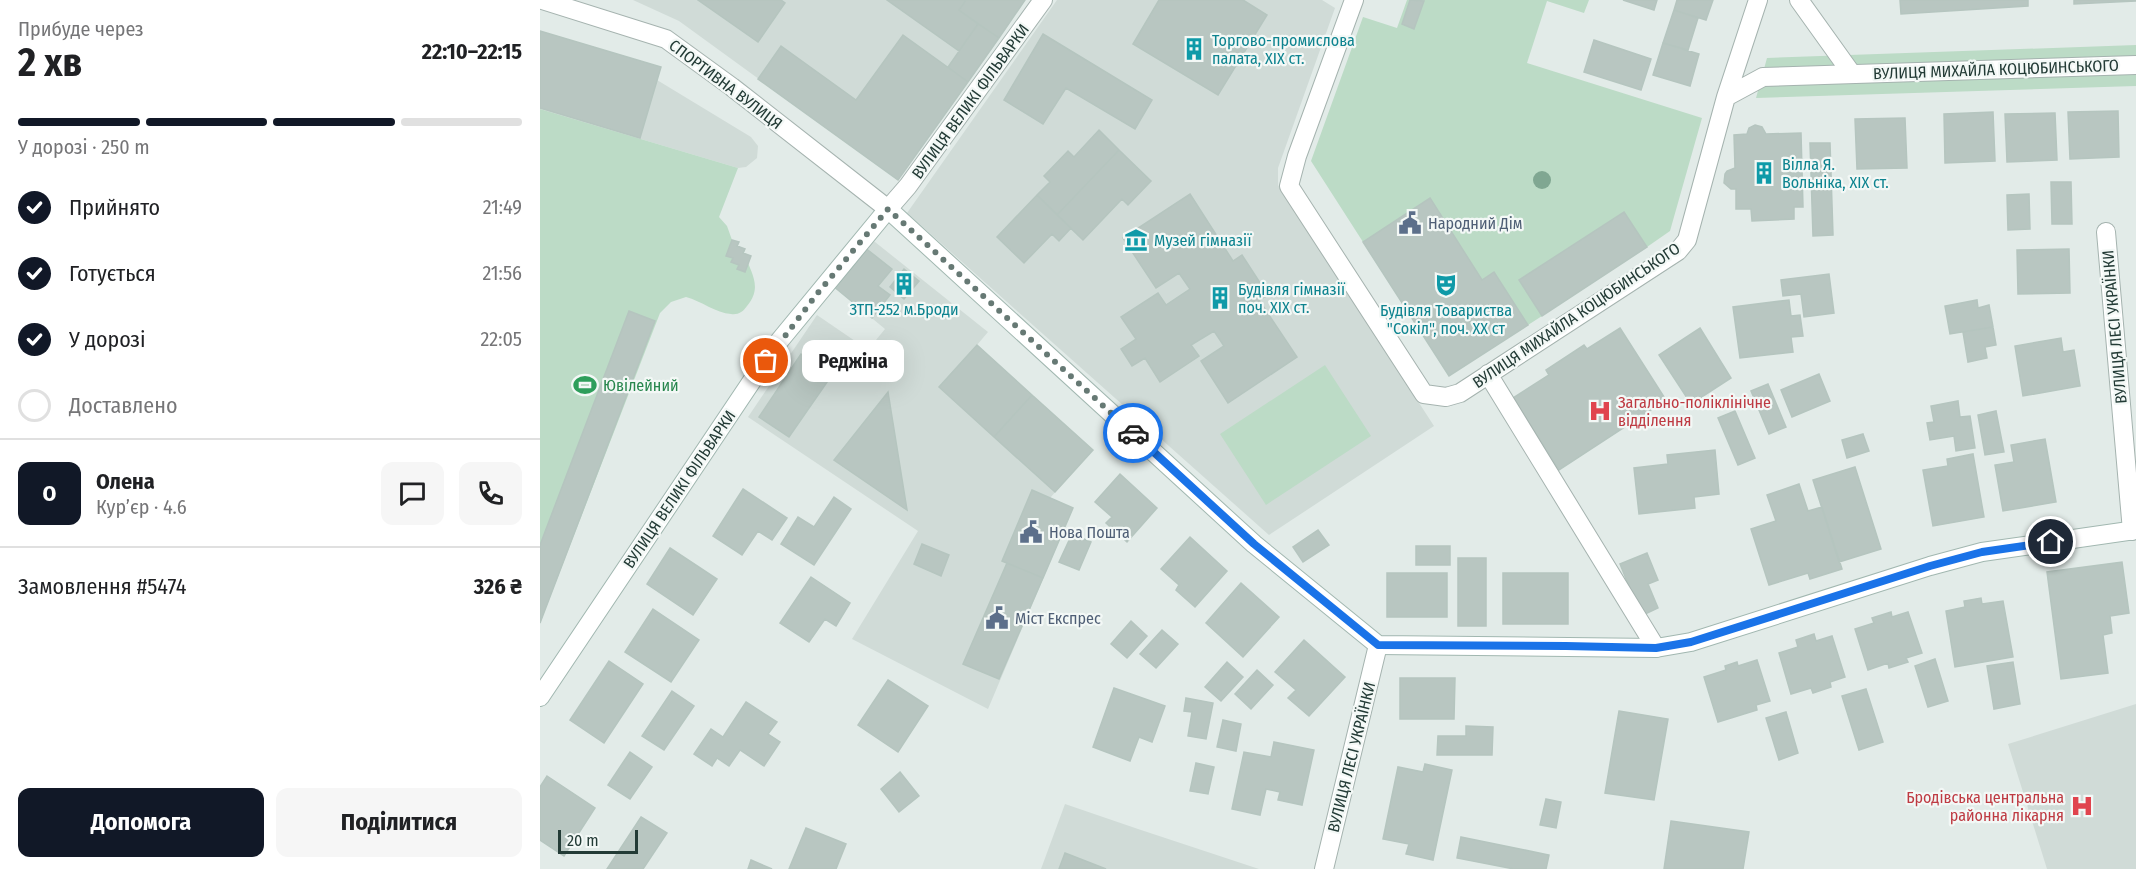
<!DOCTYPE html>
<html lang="uk">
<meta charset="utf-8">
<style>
:root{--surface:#fff;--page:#f6f6f6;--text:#202124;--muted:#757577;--line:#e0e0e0;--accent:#111827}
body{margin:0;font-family:"Fira Sans Condensed",sans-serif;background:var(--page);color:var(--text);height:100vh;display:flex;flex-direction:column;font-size:22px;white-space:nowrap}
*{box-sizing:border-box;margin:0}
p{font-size:20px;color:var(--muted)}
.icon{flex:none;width:33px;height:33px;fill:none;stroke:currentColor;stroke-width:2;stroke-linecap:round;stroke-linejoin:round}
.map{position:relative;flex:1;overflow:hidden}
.details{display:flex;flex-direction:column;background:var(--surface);width:540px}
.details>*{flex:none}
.scale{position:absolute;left:18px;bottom:15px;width:80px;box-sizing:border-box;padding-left:6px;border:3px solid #233b36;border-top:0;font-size:16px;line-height:21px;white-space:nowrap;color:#233b36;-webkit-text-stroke:4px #f3f8f6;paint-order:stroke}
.pin{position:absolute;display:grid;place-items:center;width:51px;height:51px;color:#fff;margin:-26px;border:3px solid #fff;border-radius:50%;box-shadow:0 2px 6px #0007}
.courier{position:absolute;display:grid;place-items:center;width:60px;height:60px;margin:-30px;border:4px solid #1a73e8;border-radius:50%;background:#fff;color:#222;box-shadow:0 2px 8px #0007}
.bubble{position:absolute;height:42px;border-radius:12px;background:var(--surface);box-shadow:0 6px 24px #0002;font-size:20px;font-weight:700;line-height:42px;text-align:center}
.summary em{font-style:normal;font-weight:700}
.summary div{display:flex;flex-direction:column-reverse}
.summary{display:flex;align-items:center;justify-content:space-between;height:102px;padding:0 18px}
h1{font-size:39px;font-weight:700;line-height:45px}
.bar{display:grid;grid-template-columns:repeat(4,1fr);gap:9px 6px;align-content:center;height:72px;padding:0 18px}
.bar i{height:8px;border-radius:4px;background:var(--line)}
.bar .selected{background:var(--accent)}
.bar p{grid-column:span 4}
.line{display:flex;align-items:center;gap:15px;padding:0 18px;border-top:2px solid var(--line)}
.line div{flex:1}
.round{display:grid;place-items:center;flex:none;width:63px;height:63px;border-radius:12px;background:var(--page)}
ol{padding:0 18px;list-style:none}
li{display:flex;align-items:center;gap:18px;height:66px}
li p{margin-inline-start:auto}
li .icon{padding:6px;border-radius:50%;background:var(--accent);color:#fff;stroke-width:4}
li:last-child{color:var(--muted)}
li i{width:33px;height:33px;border:3px solid var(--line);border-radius:50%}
.primary-button{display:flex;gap:12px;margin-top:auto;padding:12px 18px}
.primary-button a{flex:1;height:69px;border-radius:12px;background:var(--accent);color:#fff;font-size:24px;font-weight:700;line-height:69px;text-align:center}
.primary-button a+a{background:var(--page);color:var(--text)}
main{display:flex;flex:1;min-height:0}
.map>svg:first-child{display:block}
.built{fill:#d0dbd7}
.green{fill:#bcdbc6}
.building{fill:#b8c6c1;stroke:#b5c5bf;stroke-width:1.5}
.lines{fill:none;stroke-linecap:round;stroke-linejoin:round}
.street-casing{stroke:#a5b3af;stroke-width:20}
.secondary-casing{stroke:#a1b7b0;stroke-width:20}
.street{stroke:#fff;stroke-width:18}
.secondary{stroke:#fff;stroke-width:18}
.tree{fill:#80a792}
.done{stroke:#667974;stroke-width:6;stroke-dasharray:0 10.8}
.route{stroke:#1a73e8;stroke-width:8}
.labels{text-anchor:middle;stroke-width:4.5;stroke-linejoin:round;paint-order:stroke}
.culture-label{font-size:16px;fill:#0d838f;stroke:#f3f8f6;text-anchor:start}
.street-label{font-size:16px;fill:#233b36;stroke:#f3f8f6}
.service-label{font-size:16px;fill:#4e5e75;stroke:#f3f8f6;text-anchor:start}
.leisure-label{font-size:16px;fill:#27864d;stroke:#f3f8f6;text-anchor:start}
.health-label{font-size:16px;fill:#be3a42;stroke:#f3f8f6;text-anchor:start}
</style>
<main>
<section class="details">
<div class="summary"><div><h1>2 хв</h1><p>Прибуде через</p></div><em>22:10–22:15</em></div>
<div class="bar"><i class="selected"></i><i class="selected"></i><i class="selected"></i><i></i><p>У дорозі · 250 m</p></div>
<ol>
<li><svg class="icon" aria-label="check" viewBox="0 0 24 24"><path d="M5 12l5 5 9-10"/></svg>Прийнято<p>21:49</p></li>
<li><svg class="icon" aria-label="check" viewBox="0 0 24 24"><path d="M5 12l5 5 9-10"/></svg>Готується<p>21:56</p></li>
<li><svg class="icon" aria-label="check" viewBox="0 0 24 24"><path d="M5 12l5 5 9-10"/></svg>У дорозі<p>22:05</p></li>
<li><i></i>Доставлено</li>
</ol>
<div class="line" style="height:108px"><b class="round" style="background:var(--accent);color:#fff">О</b><div><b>Олена</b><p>Кур’єр · 4.6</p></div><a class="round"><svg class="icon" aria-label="chat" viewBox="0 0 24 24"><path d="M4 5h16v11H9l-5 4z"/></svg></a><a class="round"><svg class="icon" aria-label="phone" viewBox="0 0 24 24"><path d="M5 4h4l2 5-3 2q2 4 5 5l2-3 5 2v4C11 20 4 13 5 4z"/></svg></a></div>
<div class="line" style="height:78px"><div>Замовлення #5474</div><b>326 ₴</b></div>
<div class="primary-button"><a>Допомога</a><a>Поділитися</a></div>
</section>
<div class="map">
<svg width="1596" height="869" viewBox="0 0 1596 869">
<rect width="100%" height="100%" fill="#e2ebe8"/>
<path class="built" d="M93,0h392l-127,180 -219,-159z
M517,0h265l13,8 -57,160v17l156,241 -165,109 -362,-322z
M0,31l121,36 -4,13 94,57 7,9 -1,12 -11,9 -8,1 -198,-59z
M330,238l118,94 -11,13 116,105 -43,48 23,10 -85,201 -136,-70 66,-108 -170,-114 69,-102 41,28 9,8 18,-22 -52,-43z
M1596,704v165h-89l-39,-125z
M525,804l73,25 121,40h-218z"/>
<path class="green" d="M867,0h182l-5,13 -37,-12 -20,62 175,55 -32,113 -23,16 -23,-35 -105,68 23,36 -14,9 -34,-53 -12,8 -52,-81 -67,43 -52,-81 52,-144 34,11z
M1596,45v41l-380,12 11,-40z
M0,109l198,59 -19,49 8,9 5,14 7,2 -1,4 7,3 -1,4c7,20 19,34 3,53 -4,6 -9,9 -16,8 -15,-1 -30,-13 -45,-17l-15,5 -11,11 -120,310z
M785,365l46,71 -105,69 -46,-71z"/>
<path class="building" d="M158,0h83l4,3 -27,39z
M347,0h79l-7,10 19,14 -19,27z
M426,0h59l-26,38 -40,-28z
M619,0h84l24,15 -49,80 -85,-51z
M870,0l14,1 -10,28 -12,-5z
M1083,0h34l-3,10z
M1137,0h36l-7,20 -32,-10z
M1360,0h128v6l-127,8z
M1534,0h62v1l-62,3z
M1134,10l24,8 -10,32 -25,-7z
M438,24l21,14 -31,44 -20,-15z
M0,31l121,36 -21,71 -100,-30z
M503,34l109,66 -17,29 -69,-41 -23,36 -39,-24z
M363,35l65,47 -70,98 -140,-101 23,-33 75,54z
M1054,40l57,19 -10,31 -57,-18z
M1123,43l36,11 -9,32 -37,-11z
M1578,111l1,46 -49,2 -2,-47z
M1453,112l2,49 -50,2 -1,-49z
M1515,113l2,47 -50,2 -2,-48z
M1365,118l2,50 -50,1 -2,-50z
M1215,125l7,2 4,7 35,-1 2,74h-9v12l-42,2 -1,-12h-15v-20h-5l-7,-6 1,-9 2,-3 8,-3 -1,-33 13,-1 2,-6z
M559,130l20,20 -62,65 -20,-20 13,-13 -6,-6 24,-25 6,6z
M1270,143h20l3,92 -20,1z
M579,150l32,31 -23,24 -6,-6 -39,41 -26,-25z
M1511,182h20l1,42h-20z
M650,194l43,67 9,-6 26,40 -9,5 38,57 -69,46 -27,-42 23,-15 -10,-15 -23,14 8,11 -39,26 -15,-24 -13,8 -11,-17 15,-10 -15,-22 37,-24 8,12 24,-16 -11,-16 -23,15 -33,-50z
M1489,194l1,35 -22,1 -1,-35z
M497,195l34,33 -12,13 -7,-7 -28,29 -27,-26z
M890,198l52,82 12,-8 34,53 -79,51 -86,-134z
M1084,212l23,35 -105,69 -23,-36z
M192,240l7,2 -2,4 8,3 -2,4 8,3 -6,16 -8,-3 2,-4 -8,-3 2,-4 -7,-2z
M324,247l28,22 -14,17 12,9 -18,23 -39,-32z
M1529,249l1,44 -52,1 -1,-44z
M364,269l15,12 -15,18 -14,-12z
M1289,274l5,39 -30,4 -3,-23 -18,2 -2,-16z
M1249,300l2,16 9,-1 3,21 -12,1 2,15 -53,6 -7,-51z
M1437,300l1,8 11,-3 4,22 -43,7 -5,-28z
M89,311l26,10 -115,302v-78z
M1453,327l3,18 -11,2 2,11 -19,4 -5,-30z
M1080,328l46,72 -107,70 -46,-72 36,-23 -3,-5 38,-25 3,4z
M1160,328l31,50 -40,26 -32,-49z
M1521,338l2,14 11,-2 6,36 -57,10 -8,-50z
M437,345l55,50 -38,42 -55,-50z
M261,354l31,21 -43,62 -30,-20z
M1279,374l11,27 -38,16 -11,-27z
M1228,384l18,43 -17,7 -18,-43z
M348,392l19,118 -73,-50z
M492,395l61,55 -38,42 -61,-55z
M1418,401l2,16 10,-1 5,32 -19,3 -2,-15 -24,4 -3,-17 7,-1 -3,-16z
M1195,411l20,47 -17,7 -20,-47z
M1456,411l8,41 -19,3 -7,-40z
M1323,434l6,17 -22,7 -5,-18z
M1505,439l11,63 -53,9 -8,-46 19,-3 -3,-17z
M1175,450l4,44 -25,3 1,11 -56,6 -5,-46 34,-4 -1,-9z
M1433,454l11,63 -51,9 -10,-56 25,-4 -1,-7z
M1315,467l26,82 -42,13 -26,-82z
M580,474l37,34 -30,34 -21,-19 6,-6 -17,-15z
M1259,484l9,27 14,-4 20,62 -32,10 -2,-6 -39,12 -18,-56 25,-8 -9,-26z
M203,489l44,29 -15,22 -14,-9 -16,24 -29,-19z
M492,490l41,18 -30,70 -41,-17z
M294,497l17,12 -37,56 -33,-21 17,-27 16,10z
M778,530l11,15 -26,17 -10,-15z
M532,534l19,8 -12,28 -20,-8z
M650,537l37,34 -32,36 -19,-17 3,-5 -18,-16z
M382,544l27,11 -8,21 -27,-12z
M876,546h34v19h-34z
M130,548l47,31 -24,36 -46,-31z
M1107,553l11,27 -10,4 10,24 -17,8 -21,-52z
M918,558h28v68h-28z
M1582,562l7,51 -19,3 2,17 -9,2 5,38 -47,6 -14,-107z
M467,563l36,15 -44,101 -36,-15z
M847,573h60v44h-60z
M963,573h65v51h-65z
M271,577l39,26 -14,23 -11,-7 -16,23 -29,-19z
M701,583l38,34 -36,40 -37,-34z
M1441,598l1,6 21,-3 10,56 -58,10 -9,-56 19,-4 -1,-6z
M113,609l46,31 -28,42 -46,-30z
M1351,612l1,5 16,-5 14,41 -16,5 2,4 -19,6 -1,-5 -20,7 -13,-41 19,-6 -2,-5z
M591,621l16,15 -20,22 -16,-14z
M622,630l16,14 -22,24 -16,-14z
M1274,634l2,7 16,-5 13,41 -15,5 1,5 -18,6 -2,-5 -20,6 -12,-41 19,-6 -2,-7z
M764,640l41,37 -36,39 -21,-18 8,-8 -21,-18z
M1395,659l13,42 -20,6 -13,-41z
M1217,660l13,41 -14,4 1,5 -39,12 -14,-45 22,-7 -1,-4 12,-4 1,4z
M69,661l34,23 -39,59 -34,-23z
M687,662l16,15 -22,24 -16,-14z
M1473,662l7,42 -26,5 -7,-43z
M717,670l16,15 -22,24 -16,-15z
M860,678h55l-1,41h-54z
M348,680l40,26 -30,46 -40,-27z
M574,688l51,18 -13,36 -13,-5 -9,24 -37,-14z
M1326,689l17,53 -24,8 -17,-54z
M132,691l22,15 -30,44 -22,-14z
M646,698l27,5 -7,36 -18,-3 4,-24 -8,-1z
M206,702l31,20 -9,12 12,8 -16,24 -24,-16 -11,16 -12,-8 -5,8 -18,-12 17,-25 12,8z
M1079,711l49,8 -14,81 -49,-7z
M1246,712l12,41 -19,7 -13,-42z
M683,720l18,4 -5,27 -19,-4z
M926,726l27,1 -1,28h-55l1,-19h28z
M734,742l40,8 -12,55 -24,-5 2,-8 -14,-3 -6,26 -28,-6 12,-57 27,5z
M90,752l22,15 -22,32 -22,-14z
M656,763l18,4 -6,27 -18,-3z
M885,764l27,6 -19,90 -27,-6 3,-10 -26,-5 15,-72 25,5z
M360,772l19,24 -20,16 -18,-23z
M7,776l48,32 -31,48 -24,-16v-53z
M1006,799l15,3 -5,26 -16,-3z
M101,817l26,16 -24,36h-36z
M1131,821l78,11 -6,37h-79z
M266,828l40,16 -10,25h-47z
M921,837l88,18 -3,14h-32l-57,-11z
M525,853l41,16h-47z
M211,860l21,9h-24z"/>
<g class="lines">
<g class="street-casing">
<path id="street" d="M2,0l124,39 66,48 156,122 20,-23 135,-186
M814,0l-57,156 -8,30 135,208 22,3 14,-4 218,-142 9,-11 39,-143 32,-97
M1259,0l53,74
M1186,97l37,-20 373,-12
M1566,232l26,299
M948,374l168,274
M784,869l54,-224"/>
</g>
<g class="secondary-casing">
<path id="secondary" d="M0,697l236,-352 112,-136 366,335 124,101 278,3 35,-6 239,-76 52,-14 154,-22"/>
</g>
<use href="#street" class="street"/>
<use href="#secondary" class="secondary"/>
</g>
<circle class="tree" cx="1002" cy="180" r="9"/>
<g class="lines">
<path class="done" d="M226,361l51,-67 71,-85 245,224"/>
<path class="route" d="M593,433l121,111 124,101 188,1 90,2 35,-6 239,-76 52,-14 69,-10"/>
</g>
<defs>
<g id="building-bare" transform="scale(1.8)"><path d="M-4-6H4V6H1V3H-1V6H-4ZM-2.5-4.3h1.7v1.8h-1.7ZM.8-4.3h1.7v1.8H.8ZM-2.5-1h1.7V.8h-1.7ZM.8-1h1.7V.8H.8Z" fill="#0f9aa8" stroke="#f3f8f6" stroke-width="2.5" paint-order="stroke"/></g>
<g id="civic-bare" transform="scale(1.8)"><path d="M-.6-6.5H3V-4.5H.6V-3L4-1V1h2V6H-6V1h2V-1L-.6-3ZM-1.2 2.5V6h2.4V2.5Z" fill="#5c6f8a" stroke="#f3f8f6" stroke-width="2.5" paint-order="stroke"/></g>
<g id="museum-bare" transform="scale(1.8)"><path d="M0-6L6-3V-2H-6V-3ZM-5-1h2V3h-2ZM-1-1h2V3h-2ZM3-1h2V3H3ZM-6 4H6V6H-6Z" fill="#0f9aa8" stroke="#f3f8f6" stroke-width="2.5" paint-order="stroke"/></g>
<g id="theatre-bare" transform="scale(1.8)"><path d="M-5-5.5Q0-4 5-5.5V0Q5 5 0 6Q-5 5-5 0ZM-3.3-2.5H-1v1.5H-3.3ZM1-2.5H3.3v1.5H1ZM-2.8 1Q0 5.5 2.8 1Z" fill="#0f9aa8" stroke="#f3f8f6" stroke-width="2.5" paint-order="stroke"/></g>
<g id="stadium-bare" transform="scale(1.8)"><path d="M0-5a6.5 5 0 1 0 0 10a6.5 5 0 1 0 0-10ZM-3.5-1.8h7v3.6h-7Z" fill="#2e9e5b" stroke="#f3f8f6" stroke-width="2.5" paint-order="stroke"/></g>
<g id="hospital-bare" transform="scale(1.8)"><path d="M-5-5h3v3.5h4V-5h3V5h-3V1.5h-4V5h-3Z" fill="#e0444e" stroke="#f3f8f6" stroke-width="2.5" paint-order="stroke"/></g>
</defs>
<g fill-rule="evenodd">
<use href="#building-bare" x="654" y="49"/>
<use href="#building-bare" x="1224" y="173"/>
<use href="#civic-bare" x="870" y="223"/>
<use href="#museum-bare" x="596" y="240"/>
<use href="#building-bare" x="364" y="284"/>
<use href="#theatre-bare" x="906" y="285"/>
<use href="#building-bare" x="680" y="298"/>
<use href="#stadium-bare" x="45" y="385"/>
<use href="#hospital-bare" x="1060" y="411"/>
<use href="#civic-bare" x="491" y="532"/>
<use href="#civic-bare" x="457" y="618"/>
<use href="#hospital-bare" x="1542" y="806"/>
</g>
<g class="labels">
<g class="culture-label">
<text x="672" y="46">Торгово-промислова<tspan x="672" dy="18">палата, XIX ст.</tspan></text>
<text x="1242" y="170">Вілла Я.<tspan x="1242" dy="18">Вольніка, XIX ст.</tspan></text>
<text x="614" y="246">Музей гімназії</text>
<text x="698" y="295">Будівля гімназії<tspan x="698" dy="18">поч. XIX ст.</tspan></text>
<text x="364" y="315" text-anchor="middle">ЗТП-252 м.Броди</text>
<text x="906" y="316" text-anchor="middle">Будівля Товариства<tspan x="906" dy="18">"Сокіл", поч. ХХ ст</tspan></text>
</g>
<g class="street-label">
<text transform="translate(1456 69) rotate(-2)" y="6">ВУЛИЦЯ МИХАЙЛА КОЦЮБИНСЬКОГО</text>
<text transform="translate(186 84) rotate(37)" y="6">СПОРТИВНА ВУЛИЦЯ</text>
<text transform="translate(430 101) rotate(-54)" y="6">ВУЛИЦЯ ВЕЛИКІ ФІЛЬВАРКИ</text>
<text transform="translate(1036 315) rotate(-34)" y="6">ВУЛИЦЯ МИХАЙЛА КОЦЮБИНСЬКОГО</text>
<text transform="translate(1574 327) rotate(-95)" y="6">ВУЛИЦЯ ЛЕСІ УКРАЇНКИ</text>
<text transform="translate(139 489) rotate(-56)" y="6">ВУЛИЦЯ ВЕЛИКІ ФІЛЬВАРКИ</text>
<text transform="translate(811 757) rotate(-76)" y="6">ВУЛИЦЯ ЛЕСІ УКРАЇНКИ</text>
</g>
<g class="service-label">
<text x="888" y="229">Народний Дім</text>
<text x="509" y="538">Нова Пошта</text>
<text x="475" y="624">Міст Експрес</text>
</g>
<g class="leisure-label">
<text x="63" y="391">Ювілейний</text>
</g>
<g class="health-label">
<text x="1078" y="408">Загально-поліклінічне<tspan x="1078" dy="18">відділення</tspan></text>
<text x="1524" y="803" text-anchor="end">Бродівська центральна<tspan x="1524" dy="18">районна лікарня</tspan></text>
</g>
</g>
</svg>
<div class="scale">20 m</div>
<div class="pin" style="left:226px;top:361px;background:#ea580c"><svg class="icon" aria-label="bag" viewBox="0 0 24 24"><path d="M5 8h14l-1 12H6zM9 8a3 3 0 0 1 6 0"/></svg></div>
<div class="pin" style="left:1511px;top:542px;background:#1f2937"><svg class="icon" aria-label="home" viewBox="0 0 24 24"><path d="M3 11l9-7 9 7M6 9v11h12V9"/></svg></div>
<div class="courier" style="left:593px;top:433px"><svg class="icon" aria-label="car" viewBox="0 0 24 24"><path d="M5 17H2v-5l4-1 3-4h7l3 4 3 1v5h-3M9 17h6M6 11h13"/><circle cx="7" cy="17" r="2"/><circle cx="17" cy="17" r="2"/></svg></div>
<div class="bubble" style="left:262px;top:340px;width:102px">Реджіна</div>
</div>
</main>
